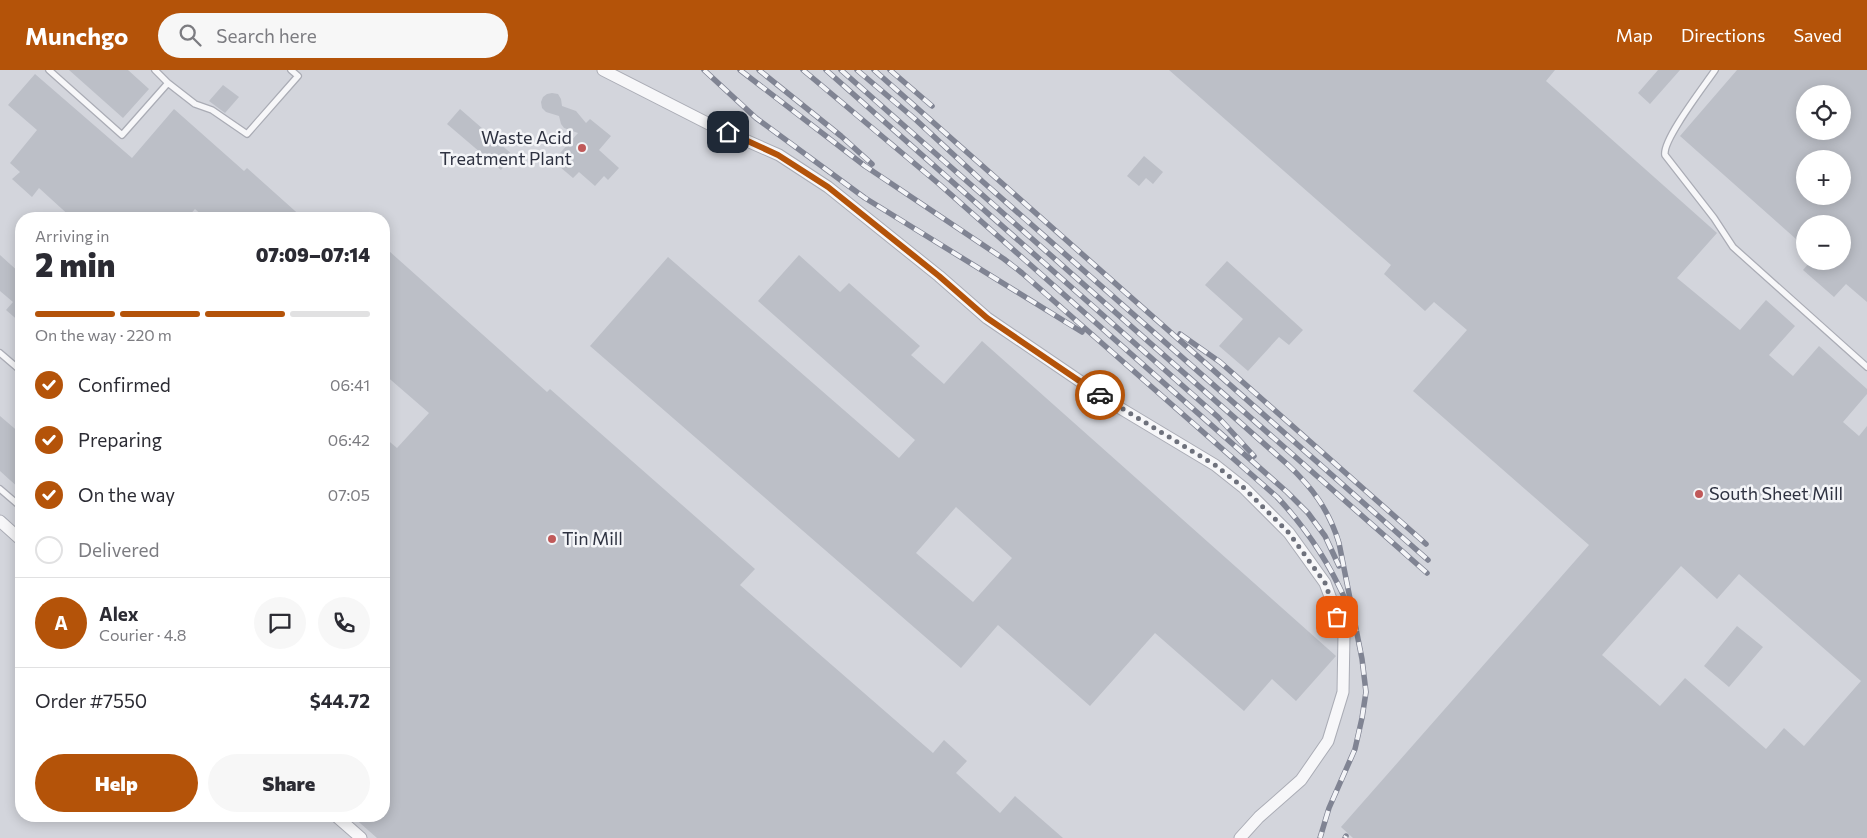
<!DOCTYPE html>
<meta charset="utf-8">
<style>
:root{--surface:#fff;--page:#f7f7f7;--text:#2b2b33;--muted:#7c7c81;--line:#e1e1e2;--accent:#b45309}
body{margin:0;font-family:Commissioner,sans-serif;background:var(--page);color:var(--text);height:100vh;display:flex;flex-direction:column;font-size:19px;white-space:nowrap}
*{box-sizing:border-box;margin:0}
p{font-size:16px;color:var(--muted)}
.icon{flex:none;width:28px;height:28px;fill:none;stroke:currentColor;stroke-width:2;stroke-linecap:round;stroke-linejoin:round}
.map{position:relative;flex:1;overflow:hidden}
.details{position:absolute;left:15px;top:142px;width:375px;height:610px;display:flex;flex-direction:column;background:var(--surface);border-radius:20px;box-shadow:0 2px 12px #0003}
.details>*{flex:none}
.controls{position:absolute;left:1796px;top:15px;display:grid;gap:10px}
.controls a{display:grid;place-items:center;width:55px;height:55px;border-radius:50%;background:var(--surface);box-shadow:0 2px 12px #0003;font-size:25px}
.pin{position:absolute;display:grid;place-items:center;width:42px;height:42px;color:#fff;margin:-21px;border-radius:10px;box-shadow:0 2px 8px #0006}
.courier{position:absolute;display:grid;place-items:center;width:50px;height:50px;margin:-25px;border:4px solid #b45309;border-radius:50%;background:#fff;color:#222;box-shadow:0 1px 6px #0007}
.overview em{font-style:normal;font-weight:800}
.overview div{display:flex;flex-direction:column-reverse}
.overview{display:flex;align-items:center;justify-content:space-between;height:85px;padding:0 20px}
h1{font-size:32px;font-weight:800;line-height:38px}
.bar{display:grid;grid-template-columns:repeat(4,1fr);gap:8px 5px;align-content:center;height:60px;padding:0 20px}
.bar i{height:6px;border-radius:4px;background:var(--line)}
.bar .on{background:var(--accent)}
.bar p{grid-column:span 4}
.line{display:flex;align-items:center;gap:12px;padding:0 20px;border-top:1px solid var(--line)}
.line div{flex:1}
.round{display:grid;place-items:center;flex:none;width:52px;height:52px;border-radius:26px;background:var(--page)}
ol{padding:0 20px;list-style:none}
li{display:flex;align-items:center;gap:15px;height:55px}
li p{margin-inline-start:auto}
li .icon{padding:5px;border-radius:50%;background:var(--accent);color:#fff;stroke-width:4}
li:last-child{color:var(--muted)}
li i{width:28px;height:28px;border:2px solid var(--line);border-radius:50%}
.button{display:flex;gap:10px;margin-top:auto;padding:10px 20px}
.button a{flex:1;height:58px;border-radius:30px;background:var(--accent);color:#fff;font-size:20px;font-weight:800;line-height:58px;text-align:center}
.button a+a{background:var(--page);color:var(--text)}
header{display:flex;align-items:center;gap:30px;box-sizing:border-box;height:70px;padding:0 25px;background:var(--accent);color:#fff}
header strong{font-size:24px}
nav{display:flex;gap:28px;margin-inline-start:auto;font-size:18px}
.search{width:350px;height:45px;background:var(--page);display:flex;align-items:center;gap:12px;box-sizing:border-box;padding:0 18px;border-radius:28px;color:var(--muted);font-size:19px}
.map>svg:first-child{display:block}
.built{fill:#d3d5dc;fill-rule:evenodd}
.building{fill:#bcbfc7;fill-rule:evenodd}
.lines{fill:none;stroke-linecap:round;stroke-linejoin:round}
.service-casing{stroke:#aaacb5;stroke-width:8}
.minor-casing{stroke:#aaacb5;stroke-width:13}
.service{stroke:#f7f7f9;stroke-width:5.5}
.minor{stroke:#f7f7f9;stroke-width:11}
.rail-casing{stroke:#808493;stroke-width:5.5}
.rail{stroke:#f4f5f8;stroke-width:4;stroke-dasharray:11;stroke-linecap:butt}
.done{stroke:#6e717c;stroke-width:5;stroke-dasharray:0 9}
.route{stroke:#b45309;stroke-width:6}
.poi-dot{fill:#c05959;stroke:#f4f5f8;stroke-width:2}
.labels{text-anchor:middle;stroke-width:5;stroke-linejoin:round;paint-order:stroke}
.poi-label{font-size:18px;fill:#2e3241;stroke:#f4f5f8;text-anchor:start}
</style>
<header>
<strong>Munchgo</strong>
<div class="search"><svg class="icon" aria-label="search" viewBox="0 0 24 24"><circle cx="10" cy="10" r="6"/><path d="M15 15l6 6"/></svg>Search here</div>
<nav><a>Map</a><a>Directions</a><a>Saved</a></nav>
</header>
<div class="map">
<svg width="1867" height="768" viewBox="0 0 1867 768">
<rect width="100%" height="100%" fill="#e4e6eb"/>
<path class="built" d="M0,0h1867v768h-1867zM1805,24h37v37h-37zM1805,89h37v37h-37zM21,149h363v597h-363zM1805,154h37v37h-37z"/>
<path class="building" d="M69,0h59l21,19 -26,29z
M1169,0h386l-9,11 171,152 -40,45 63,52 26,-30 29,26 -26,29 24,21 26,-30 48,43v5l-24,28 16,14 8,-10v412h-514l-12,-11 248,-282 -176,-154 54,-61 -33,-28 -9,9 -41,-37 7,-9zM1681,496l36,33 22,-25 122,107 -57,65 -20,-18 -18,21 -81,-71 -25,28 -58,-51z
M1658,0h22l-30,34 -12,-11z
M1737,0h130v232l-21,-18 -12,13 -31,-27 8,-9h31v-37h-37v23l-125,-111zM1805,24h37v37h-37zM1805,89h37v37h-37z
M35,4l97,84 42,-49 70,62 3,-3 57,51h-98l-11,-10 -9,10h-113l-34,-31 -7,9 -20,-18 8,-7 -10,-9 27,-33 -29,-25z
M223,15l16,12 -14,16 -16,-12z
M552,23l6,1 3,5 1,7 14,5 10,12 4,-4 21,17 -12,14 20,18 -11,12 -4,-4 -9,10 -16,-14 -6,6 -20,-17 25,-28 -14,-5 -3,-4 -2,-8 -13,-4 -4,-4 -1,-6 2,-5 4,-3z
M460,39l53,46 -12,15 -54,-46z
M1144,86l19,16 -10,12 -7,-6 -7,8 -12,-10z
M389,181l158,141 3,-3 205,180 -15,16 193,168 11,-13 23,21 -11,12 44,40 15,-17 48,42h-686l-25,-22h32v-379l13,11 32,-35 -45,-39v-117z
M0,185l21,19v49l-15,-13 7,-8 -13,-11z
M799,185l41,37 9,-9 71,63 -9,9 33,29 38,-43 354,315 -40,45 -24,-22 -28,32 -89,-78 -65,73 -92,-81 -37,43 -371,-322 78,-89 231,201 16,-18 -157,-139zM956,437l56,51 -39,44 -57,-49z
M1227,191l76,69 -14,15 -10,-8 -31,34 -29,-25 24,-27 -38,-34z
M0,346l21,18v56l-21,-19z
M1737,556l26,21 -34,40 -25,-21z"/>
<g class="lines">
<g class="service-casing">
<path id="service" d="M49,0l73,65 46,-52 27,21 17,6 35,24 51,-58 -7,-6
M155,0l13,13
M1715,0c-10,15 -53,70 -50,85l49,63 19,29 134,120
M0,283l21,18
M0,419l21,18"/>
</g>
<g class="minor-casing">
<path id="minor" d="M603,0l108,55 68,30 49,32 111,89 48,42 128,87 100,60 29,23 45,45 36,50 19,51 -1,58 -15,49 -27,39 -42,37 -19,21
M0,451l21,19
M336,746l25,22"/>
</g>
<use href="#service" class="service"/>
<use href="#minor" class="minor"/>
<g class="rail-casing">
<path id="rail" d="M704,0l52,48 109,80 217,134
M740,0l125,96 139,93 18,14 255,224c29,31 51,64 68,102
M759,0l82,66 31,28
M803,0l136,114 348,308 21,21 17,23 14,30
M826,0l392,347 36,39
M841,0l446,394c25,23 42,46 52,79l23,116 4,33 -4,26 -7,31 -26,59 -9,30
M857,0l58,49 67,62 445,392
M874,0l554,490
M890,0l42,36
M1180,264l40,28 206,182
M1345,768l1,-2"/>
</g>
<use href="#rail" class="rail"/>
</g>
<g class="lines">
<path class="done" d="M1100,325l115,70 29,23 45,45 36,50 12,34"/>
<path class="route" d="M728,62l50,23 50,32 111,89 48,42 113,77"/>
</g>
<g class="poi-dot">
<circle cx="582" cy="78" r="5"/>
<circle cx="1699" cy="424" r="5"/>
<circle cx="552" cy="469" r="5"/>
</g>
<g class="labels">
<g class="poi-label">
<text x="572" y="74" text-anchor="end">Waste Acid<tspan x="572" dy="21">Treatment Plant</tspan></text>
<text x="1709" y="430">South Sheet Mill</text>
<text x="562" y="475">Tin Mill</text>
</g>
</g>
</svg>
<div class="controls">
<a><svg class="icon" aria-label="locate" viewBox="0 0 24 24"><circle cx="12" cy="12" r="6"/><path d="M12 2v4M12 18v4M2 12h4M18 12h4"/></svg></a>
<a>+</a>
<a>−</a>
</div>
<div class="pin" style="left:1337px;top:547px;background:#ea580c"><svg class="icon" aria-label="bag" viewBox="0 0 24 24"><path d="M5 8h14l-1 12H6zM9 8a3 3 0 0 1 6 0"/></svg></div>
<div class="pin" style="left:728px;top:62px;background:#1f2937"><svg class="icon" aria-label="home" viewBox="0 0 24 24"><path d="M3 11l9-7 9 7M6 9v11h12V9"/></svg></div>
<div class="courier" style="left:1100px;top:325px"><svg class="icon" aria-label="car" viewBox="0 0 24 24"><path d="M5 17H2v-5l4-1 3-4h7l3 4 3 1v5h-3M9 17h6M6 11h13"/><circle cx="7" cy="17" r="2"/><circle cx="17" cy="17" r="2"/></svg></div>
<section class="details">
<div class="overview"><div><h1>2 min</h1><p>Arriving in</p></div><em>07:09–07:14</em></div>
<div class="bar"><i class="on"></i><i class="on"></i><i class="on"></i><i></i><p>On the way · 220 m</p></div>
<ol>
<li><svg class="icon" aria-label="check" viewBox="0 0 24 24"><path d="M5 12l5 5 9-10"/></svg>Confirmed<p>06:41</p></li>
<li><svg class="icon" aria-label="check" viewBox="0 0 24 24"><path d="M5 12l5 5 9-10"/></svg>Preparing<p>06:42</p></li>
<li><svg class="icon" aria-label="check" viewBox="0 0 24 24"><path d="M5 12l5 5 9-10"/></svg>On the way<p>07:05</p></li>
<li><i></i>Delivered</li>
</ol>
<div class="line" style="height:90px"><b class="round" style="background:var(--accent);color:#fff">A</b><div><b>Alex</b><p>Courier · 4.8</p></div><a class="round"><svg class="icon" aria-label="chat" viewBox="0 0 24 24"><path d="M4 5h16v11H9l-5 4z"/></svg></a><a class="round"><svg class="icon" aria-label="phone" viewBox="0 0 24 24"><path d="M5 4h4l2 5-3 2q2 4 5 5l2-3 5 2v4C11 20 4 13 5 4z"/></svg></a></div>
<div class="line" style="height:65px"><div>Order #7550</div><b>$44.72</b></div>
<div class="button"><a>Help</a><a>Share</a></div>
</section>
</div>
